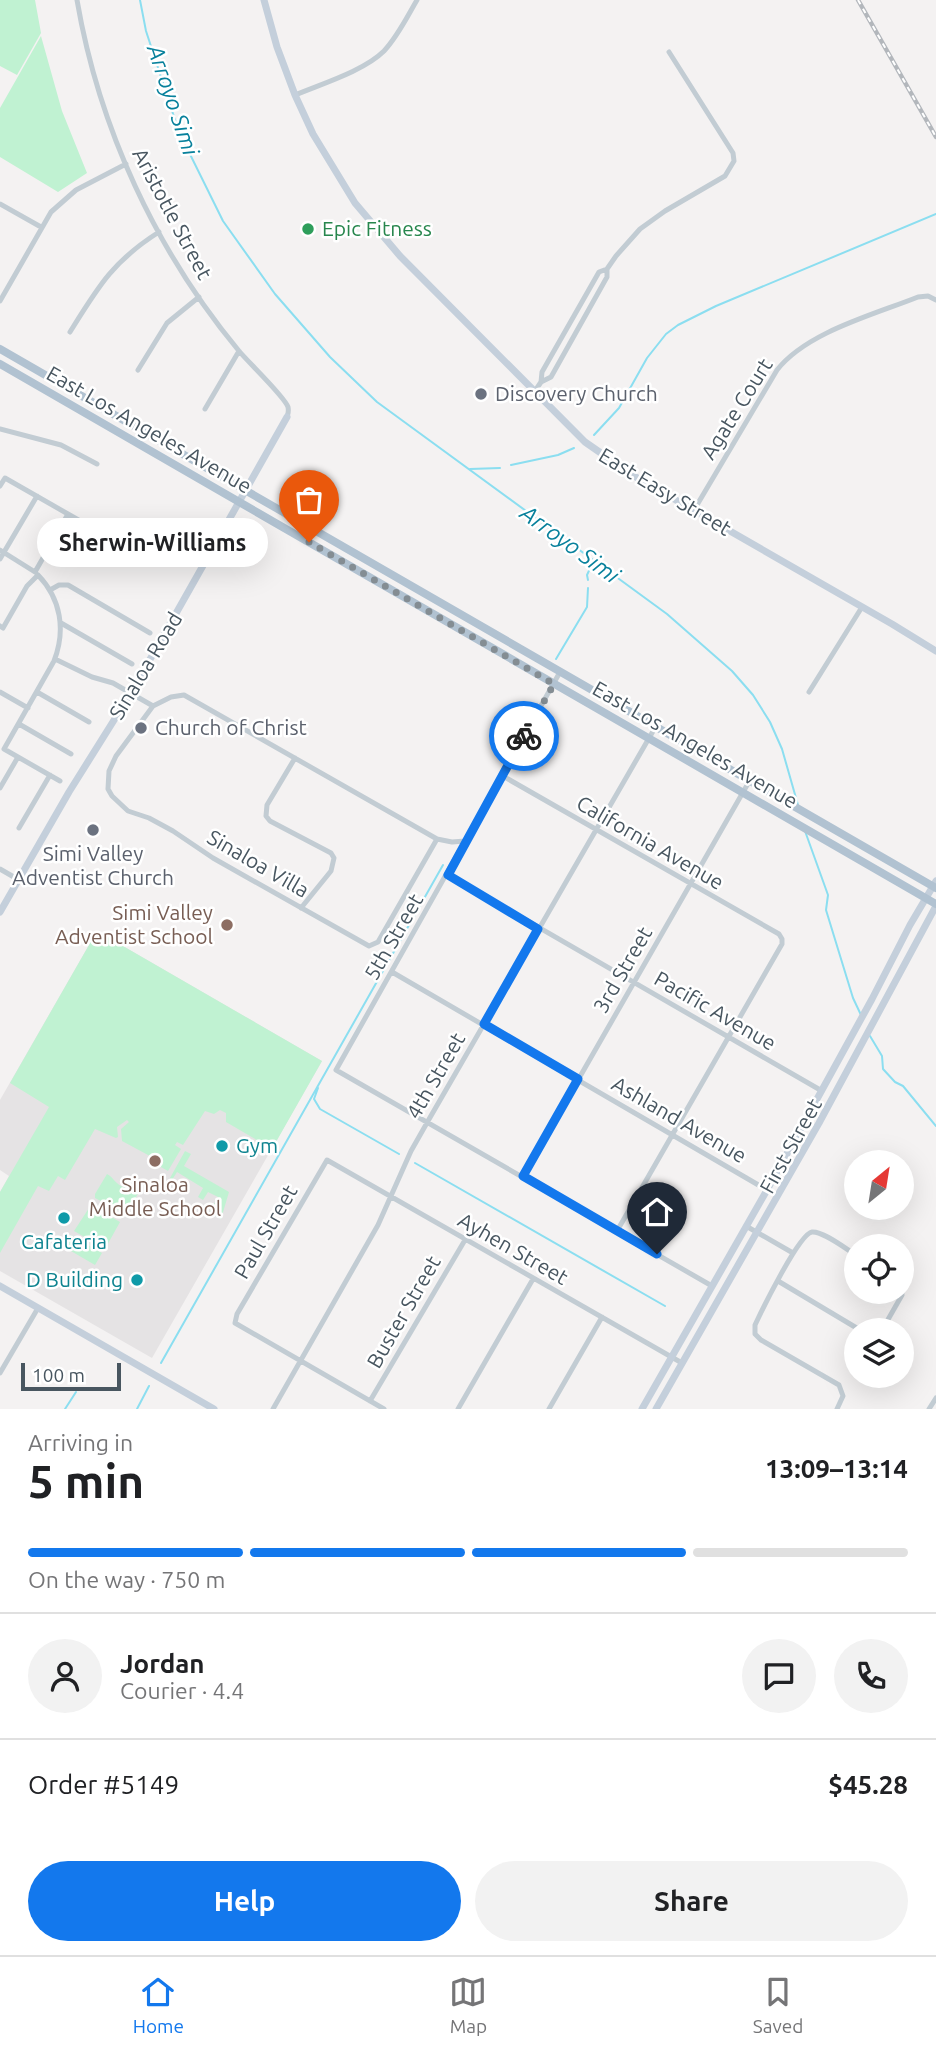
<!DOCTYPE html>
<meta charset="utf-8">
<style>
:root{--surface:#fff;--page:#f2f2f2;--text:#202124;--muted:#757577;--line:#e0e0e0;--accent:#1378ed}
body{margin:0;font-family:Ubuntu,sans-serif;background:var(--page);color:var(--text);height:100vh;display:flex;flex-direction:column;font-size:26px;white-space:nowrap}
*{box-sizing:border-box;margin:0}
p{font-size:23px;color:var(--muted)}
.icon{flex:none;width:38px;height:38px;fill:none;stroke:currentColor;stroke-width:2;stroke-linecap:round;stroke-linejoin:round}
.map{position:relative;height:1409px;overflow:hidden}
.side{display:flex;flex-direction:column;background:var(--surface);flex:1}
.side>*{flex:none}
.needle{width:46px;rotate:30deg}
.tools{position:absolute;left:844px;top:1150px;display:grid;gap:14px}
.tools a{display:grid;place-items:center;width:70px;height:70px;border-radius:50%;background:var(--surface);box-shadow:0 7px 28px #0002;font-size:35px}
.scale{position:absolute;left:21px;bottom:18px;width:100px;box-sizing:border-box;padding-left:7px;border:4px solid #485660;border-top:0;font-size:19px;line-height:24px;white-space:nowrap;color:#485660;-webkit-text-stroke:5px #fff;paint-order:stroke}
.pin{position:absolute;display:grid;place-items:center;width:60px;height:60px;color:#fff;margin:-72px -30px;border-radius:50% 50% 50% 0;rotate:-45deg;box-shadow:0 0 7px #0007}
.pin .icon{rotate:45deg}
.courier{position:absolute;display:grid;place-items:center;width:70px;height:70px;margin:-35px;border:5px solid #1378ed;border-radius:50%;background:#fff;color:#222;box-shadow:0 2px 9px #0007}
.bubble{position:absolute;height:49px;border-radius:24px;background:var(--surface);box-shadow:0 7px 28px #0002;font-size:23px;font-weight:600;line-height:49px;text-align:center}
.overview em{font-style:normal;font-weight:600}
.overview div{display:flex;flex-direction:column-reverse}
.overview{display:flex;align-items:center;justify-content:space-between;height:119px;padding:0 28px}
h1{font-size:46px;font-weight:600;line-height:52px}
.bar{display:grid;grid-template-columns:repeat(4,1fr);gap:10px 7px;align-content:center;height:84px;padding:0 28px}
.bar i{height:9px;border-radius:5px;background:var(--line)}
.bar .active{background:var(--accent)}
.bar p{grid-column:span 4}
.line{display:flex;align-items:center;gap:18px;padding:0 28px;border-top:2px solid var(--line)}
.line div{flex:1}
.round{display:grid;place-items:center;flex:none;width:74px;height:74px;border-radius:37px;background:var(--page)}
.cta{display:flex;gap:14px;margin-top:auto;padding:14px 28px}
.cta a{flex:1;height:80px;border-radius:42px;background:var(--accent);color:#fff;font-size:28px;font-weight:600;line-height:80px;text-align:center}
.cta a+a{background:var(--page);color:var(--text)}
.dock{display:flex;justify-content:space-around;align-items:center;height:98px;border-top:2px solid var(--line);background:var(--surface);font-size:19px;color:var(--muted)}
.dock a{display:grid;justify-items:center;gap:4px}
.dock .active{color:var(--accent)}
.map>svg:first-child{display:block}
.education{fill:#e5e3e4}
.green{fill:#c0f2d2}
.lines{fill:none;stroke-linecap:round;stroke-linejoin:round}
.stream{stroke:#8bdef0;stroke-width:2}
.street{stroke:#c2ccd3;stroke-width:5}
.secondary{stroke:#c4cfdb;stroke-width:7}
.primary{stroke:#b1c2d1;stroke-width:8}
.rail-casing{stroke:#b3b7bc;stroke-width:4.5}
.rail{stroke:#fff;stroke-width:2;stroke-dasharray:5;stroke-linecap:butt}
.done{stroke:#848d93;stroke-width:7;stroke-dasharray:0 12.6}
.route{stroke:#1378ed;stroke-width:9}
.leisure-dot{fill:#2e9e5b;stroke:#fff;stroke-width:2.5}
.worship-dot{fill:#6b7280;stroke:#fff;stroke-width:2.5}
.education-dot{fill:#8d6e63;stroke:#fff;stroke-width:2.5}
.culture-dot{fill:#0f9aa8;stroke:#fff;stroke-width:2.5}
.labels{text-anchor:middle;stroke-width:5;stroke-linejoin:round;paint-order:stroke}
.street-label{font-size:21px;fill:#485660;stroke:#fff}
.leisure-label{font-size:21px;fill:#27864d;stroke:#fff;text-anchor:start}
.worship-label{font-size:21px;fill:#5b616d;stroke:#fff;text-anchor:start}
.education-label{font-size:21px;fill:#785e54;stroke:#fff;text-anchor:end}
.culture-label{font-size:21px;fill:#0d838f;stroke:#fff;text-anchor:start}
.water-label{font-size:23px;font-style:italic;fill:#08819c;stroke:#fff}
</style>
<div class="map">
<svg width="936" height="1409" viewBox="0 0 936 1409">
<rect width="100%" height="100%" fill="#f4f2f2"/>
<path class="education" d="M97,931l225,130 -170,297 -152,-87v-79l9,-16 -9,-6v-70z"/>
<path class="green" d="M0,0h35l6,33 -24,42 -17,-9z
M41,36l21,75 25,62 -29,19 -58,-35v-49z
M97,931l225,130 -50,88 -46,-27v-9l-6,-3 -6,4 -9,-3 -22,34 -6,-3 -2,3 6,4 -13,22 -9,-5 2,-4 -39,-21 -1,-12 8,-7 -2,-2 -10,7 1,10 -2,1 -21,-9 -30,51 -7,-4 -9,15 -11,-5 -38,67v-61l49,-85 -39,-24z
M185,1151l6,3 -7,12 45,26 -8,27 -12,-6 9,-16 -10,-5 -5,8 -5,-3 5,-9 -26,-16 -5,8 -2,-2z
M107,1174c8,4 12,17 24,13l8,5 -13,22 -31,-16v-4z
M91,1205l29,17 -15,27 -31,-18z
M71,1235l31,18 -7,12 -31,-18z"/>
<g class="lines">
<path class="stream" d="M140,0l6,31 33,101 44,89 52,73 55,63 47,45 290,212 65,57 21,24 17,27 12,27 16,56
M594,435l25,-27 28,-50 19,-24 12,-9 38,-19 220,-92
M511,465l47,-10 16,-7
M470,469l30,-1
M588,580l-1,-5 6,-13
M556,659l31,-52 1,-19
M805,831l23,64 -2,15 27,88 8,17
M870,1036l12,20 1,13 12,13 8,4 33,40
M318,1088l-4,11 6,10 79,45
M415,1163l250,143
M161,1363l282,-498
M65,1409l11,-17
M137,1409l12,-23"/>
<path class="street" d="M77,0c22,128 79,251 162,351 9,11 46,46 49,56 1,5 0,6 -1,10
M295,95c26,-11 69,-24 89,-44 14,-15 23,-34 33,-51
M0,204l41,23
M0,301l51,-89 25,-22 50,-26
M70,332c28,-45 43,-71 89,-100
M138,370l29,-47 32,-26
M541,382l10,-5 56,-100v-8l9,-13 24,-27 25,-18 60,-35 9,-15 -1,-8 -64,-101
M535,391l6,-9 1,-10 57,-100 8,-3
M205,409l34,-58
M0,429l61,16 36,19
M0,486l5,-8 77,44
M694,510l83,-140c30,-38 96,-55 141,-73l10,-1 8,4
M0,550l35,22 33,-58
M0,559l37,-63
M50,590l9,-5h9l82,48
M61,623l71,41
M0,626l3,2 24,-42 11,-11c23,24 28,55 16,86l-50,88 56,32
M55,659l37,18 21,6 40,23
M560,672l-224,398 376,216
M0,692l28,16
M37,692l52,30
M809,692l53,-85
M19,724l52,30
M295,758l-28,47 -1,11 4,5 61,32 3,5 -3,13 -30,37
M501,775l278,159 3,5v5l-165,287
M0,788l18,-31
M19,828l31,-53
M437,839l-59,103 -9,4 -156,-88 -40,-27 -24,-13 -21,-7 -16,-15 -4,-7 1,-18 7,-15 37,-50 18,-9 13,-2 253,144 15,3 13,-1
M0,869l19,11
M448,875l374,216
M392,972l375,218
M523,1176l227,-396
M746,1226l47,27
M778,1281l82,49
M882,1330l20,-35 -1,-11
M0,1373l38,-65
M370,1401l95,-161
M273,1409l105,-184 33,-74 17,-30 228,-395
M384,1409l-149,-86 2,-9 90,-154 355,203
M458,1409l75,-130
M549,1409l53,-92
M837,1409l6,-13 -4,-11 -78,-45 -6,-6v-9c7,-15 44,-91 57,-93 11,-1 34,17 44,23
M929,1409l7,-11"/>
<path class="secondary" d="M264,0l13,47 18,48 18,39 42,69 45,53 185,186 49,34 258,148 44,27
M0,912l69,-120 62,-99 156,-276
M0,1286l214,123
M642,1409l125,-219 105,-191 38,-74 26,-44
M656,1409l163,-286 117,-217"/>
<path class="primary" d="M0,349l936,539
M0,364l936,540"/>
<g class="rail-casing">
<path id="rail" d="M858,0l78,137"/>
</g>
<use href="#rail" class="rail"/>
</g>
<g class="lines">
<path class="done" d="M309,542l245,142 -30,52"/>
<path class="route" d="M524,736l-76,139 90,54 -54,95 94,55 -55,97 134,78"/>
</g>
<circle class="leisure-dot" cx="308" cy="229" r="7"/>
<g class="worship-dot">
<circle cx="481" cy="394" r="7"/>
<circle cx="141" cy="728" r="7"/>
<circle cx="93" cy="830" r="7"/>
</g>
<g class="education-dot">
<circle cx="227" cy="925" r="7"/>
<circle cx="155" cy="1161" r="7"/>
</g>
<g class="culture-dot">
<circle cx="222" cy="1146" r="7"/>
<circle cx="64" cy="1218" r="7"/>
<circle cx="137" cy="1280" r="7"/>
</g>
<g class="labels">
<g class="street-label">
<text transform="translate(172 214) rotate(62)" y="7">Aristotle Street</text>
<text transform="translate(737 409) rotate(-58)" y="7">Agate Court</text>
<text transform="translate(149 430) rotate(30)" y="7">East Los Angeles Avenue</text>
<text transform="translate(665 492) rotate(31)" y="7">East Easy Street</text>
<text transform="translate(146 666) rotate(-59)" y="7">Sinaloa Road</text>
<text transform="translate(695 745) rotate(30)" y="7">East Los Angeles Avenue</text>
<text transform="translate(650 843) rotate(30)" y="7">California Avenue</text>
<text transform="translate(258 864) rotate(30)" y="7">Sinaloa Villa</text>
<text transform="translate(394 937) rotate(-60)" y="7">5th Street</text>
<text transform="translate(623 970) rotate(-60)" y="7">3rd Street</text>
<text transform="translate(715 1011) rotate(30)" y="7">Pacific Avenue</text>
<text transform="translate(436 1076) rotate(-60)" y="7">4th Street</text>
<text transform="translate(679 1120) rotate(30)" y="7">Ashland Avenue</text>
<text transform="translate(791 1146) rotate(-61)" y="7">First Street</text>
<text transform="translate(266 1232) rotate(-60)" y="7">Paul Street</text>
<text transform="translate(513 1249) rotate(30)" y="7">Ayhen Street</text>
<text transform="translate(404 1312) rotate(-60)" y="7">Buster Street</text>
</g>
<g class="leisure-label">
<text x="322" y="236">Epic Fitness</text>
</g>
<g class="worship-label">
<text x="495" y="401">Discovery Church</text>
<text x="155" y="735">Church of Christ</text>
<text x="93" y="861" text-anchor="middle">Simi Valley<tspan x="93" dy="24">Adventist Church</tspan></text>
</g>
<g class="education-label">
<text x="213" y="920">Simi Valley<tspan x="213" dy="24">Adventist School</tspan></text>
<text x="155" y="1192" text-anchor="middle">Sinaloa<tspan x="155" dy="24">Middle School</tspan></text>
</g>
<g class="culture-label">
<text x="236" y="1153">Gym</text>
<text x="64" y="1249" text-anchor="middle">Cafateria</text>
<text x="123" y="1287" text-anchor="end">D Building</text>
</g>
<g class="water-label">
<text transform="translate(173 100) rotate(71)" y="8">Arroyo Simi</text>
<text transform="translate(570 544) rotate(36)" y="8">Arroyo Simi</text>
</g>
</g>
</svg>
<div class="tools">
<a><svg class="needle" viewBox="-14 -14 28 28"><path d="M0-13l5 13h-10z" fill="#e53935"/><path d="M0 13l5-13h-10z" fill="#757577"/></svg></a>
<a><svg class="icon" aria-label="locate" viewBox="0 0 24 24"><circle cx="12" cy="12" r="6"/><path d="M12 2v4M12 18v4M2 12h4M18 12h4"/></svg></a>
<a><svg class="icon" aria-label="layers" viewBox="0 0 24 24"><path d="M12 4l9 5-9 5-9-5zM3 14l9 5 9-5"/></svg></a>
</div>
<div class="scale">100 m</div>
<div class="pin" style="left:309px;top:542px;background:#ea580c"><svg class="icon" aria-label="bag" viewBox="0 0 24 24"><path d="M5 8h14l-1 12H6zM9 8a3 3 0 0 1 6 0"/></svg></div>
<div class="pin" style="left:657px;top:1254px;background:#1f2937"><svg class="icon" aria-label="home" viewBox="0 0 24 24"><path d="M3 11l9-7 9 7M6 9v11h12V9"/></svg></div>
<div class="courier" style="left:524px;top:736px"><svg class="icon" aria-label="bike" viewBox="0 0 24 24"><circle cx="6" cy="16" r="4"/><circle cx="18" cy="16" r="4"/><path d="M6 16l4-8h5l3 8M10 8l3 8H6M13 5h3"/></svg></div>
<div class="bubble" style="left:37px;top:518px;width:231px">Sherwin-Williams</div>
</div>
<section class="side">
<div class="overview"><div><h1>5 min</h1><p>Arriving in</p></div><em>13:09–13:14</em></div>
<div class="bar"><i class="active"></i><i class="active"></i><i class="active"></i><i></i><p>On the way · 750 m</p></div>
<div class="line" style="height:126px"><a class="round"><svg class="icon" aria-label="person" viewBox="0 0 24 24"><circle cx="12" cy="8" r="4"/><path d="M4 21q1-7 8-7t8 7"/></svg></a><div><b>Jordan</b><p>Courier · 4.4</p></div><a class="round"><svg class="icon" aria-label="chat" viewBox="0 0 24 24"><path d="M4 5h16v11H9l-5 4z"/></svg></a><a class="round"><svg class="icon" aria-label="phone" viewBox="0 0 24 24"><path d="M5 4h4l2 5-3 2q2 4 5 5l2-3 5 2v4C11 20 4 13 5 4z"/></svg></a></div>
<div class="line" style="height:91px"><div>Order #5149</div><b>$45.28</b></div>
<div class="cta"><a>Help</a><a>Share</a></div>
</section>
<nav class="dock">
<a class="active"><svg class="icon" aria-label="home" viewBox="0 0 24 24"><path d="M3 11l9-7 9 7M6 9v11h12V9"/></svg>Home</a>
<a><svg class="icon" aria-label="map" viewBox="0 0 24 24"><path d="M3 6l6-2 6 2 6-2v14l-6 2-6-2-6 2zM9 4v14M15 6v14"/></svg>Map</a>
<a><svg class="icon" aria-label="saved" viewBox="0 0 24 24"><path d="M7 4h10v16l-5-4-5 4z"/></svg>Saved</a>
</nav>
